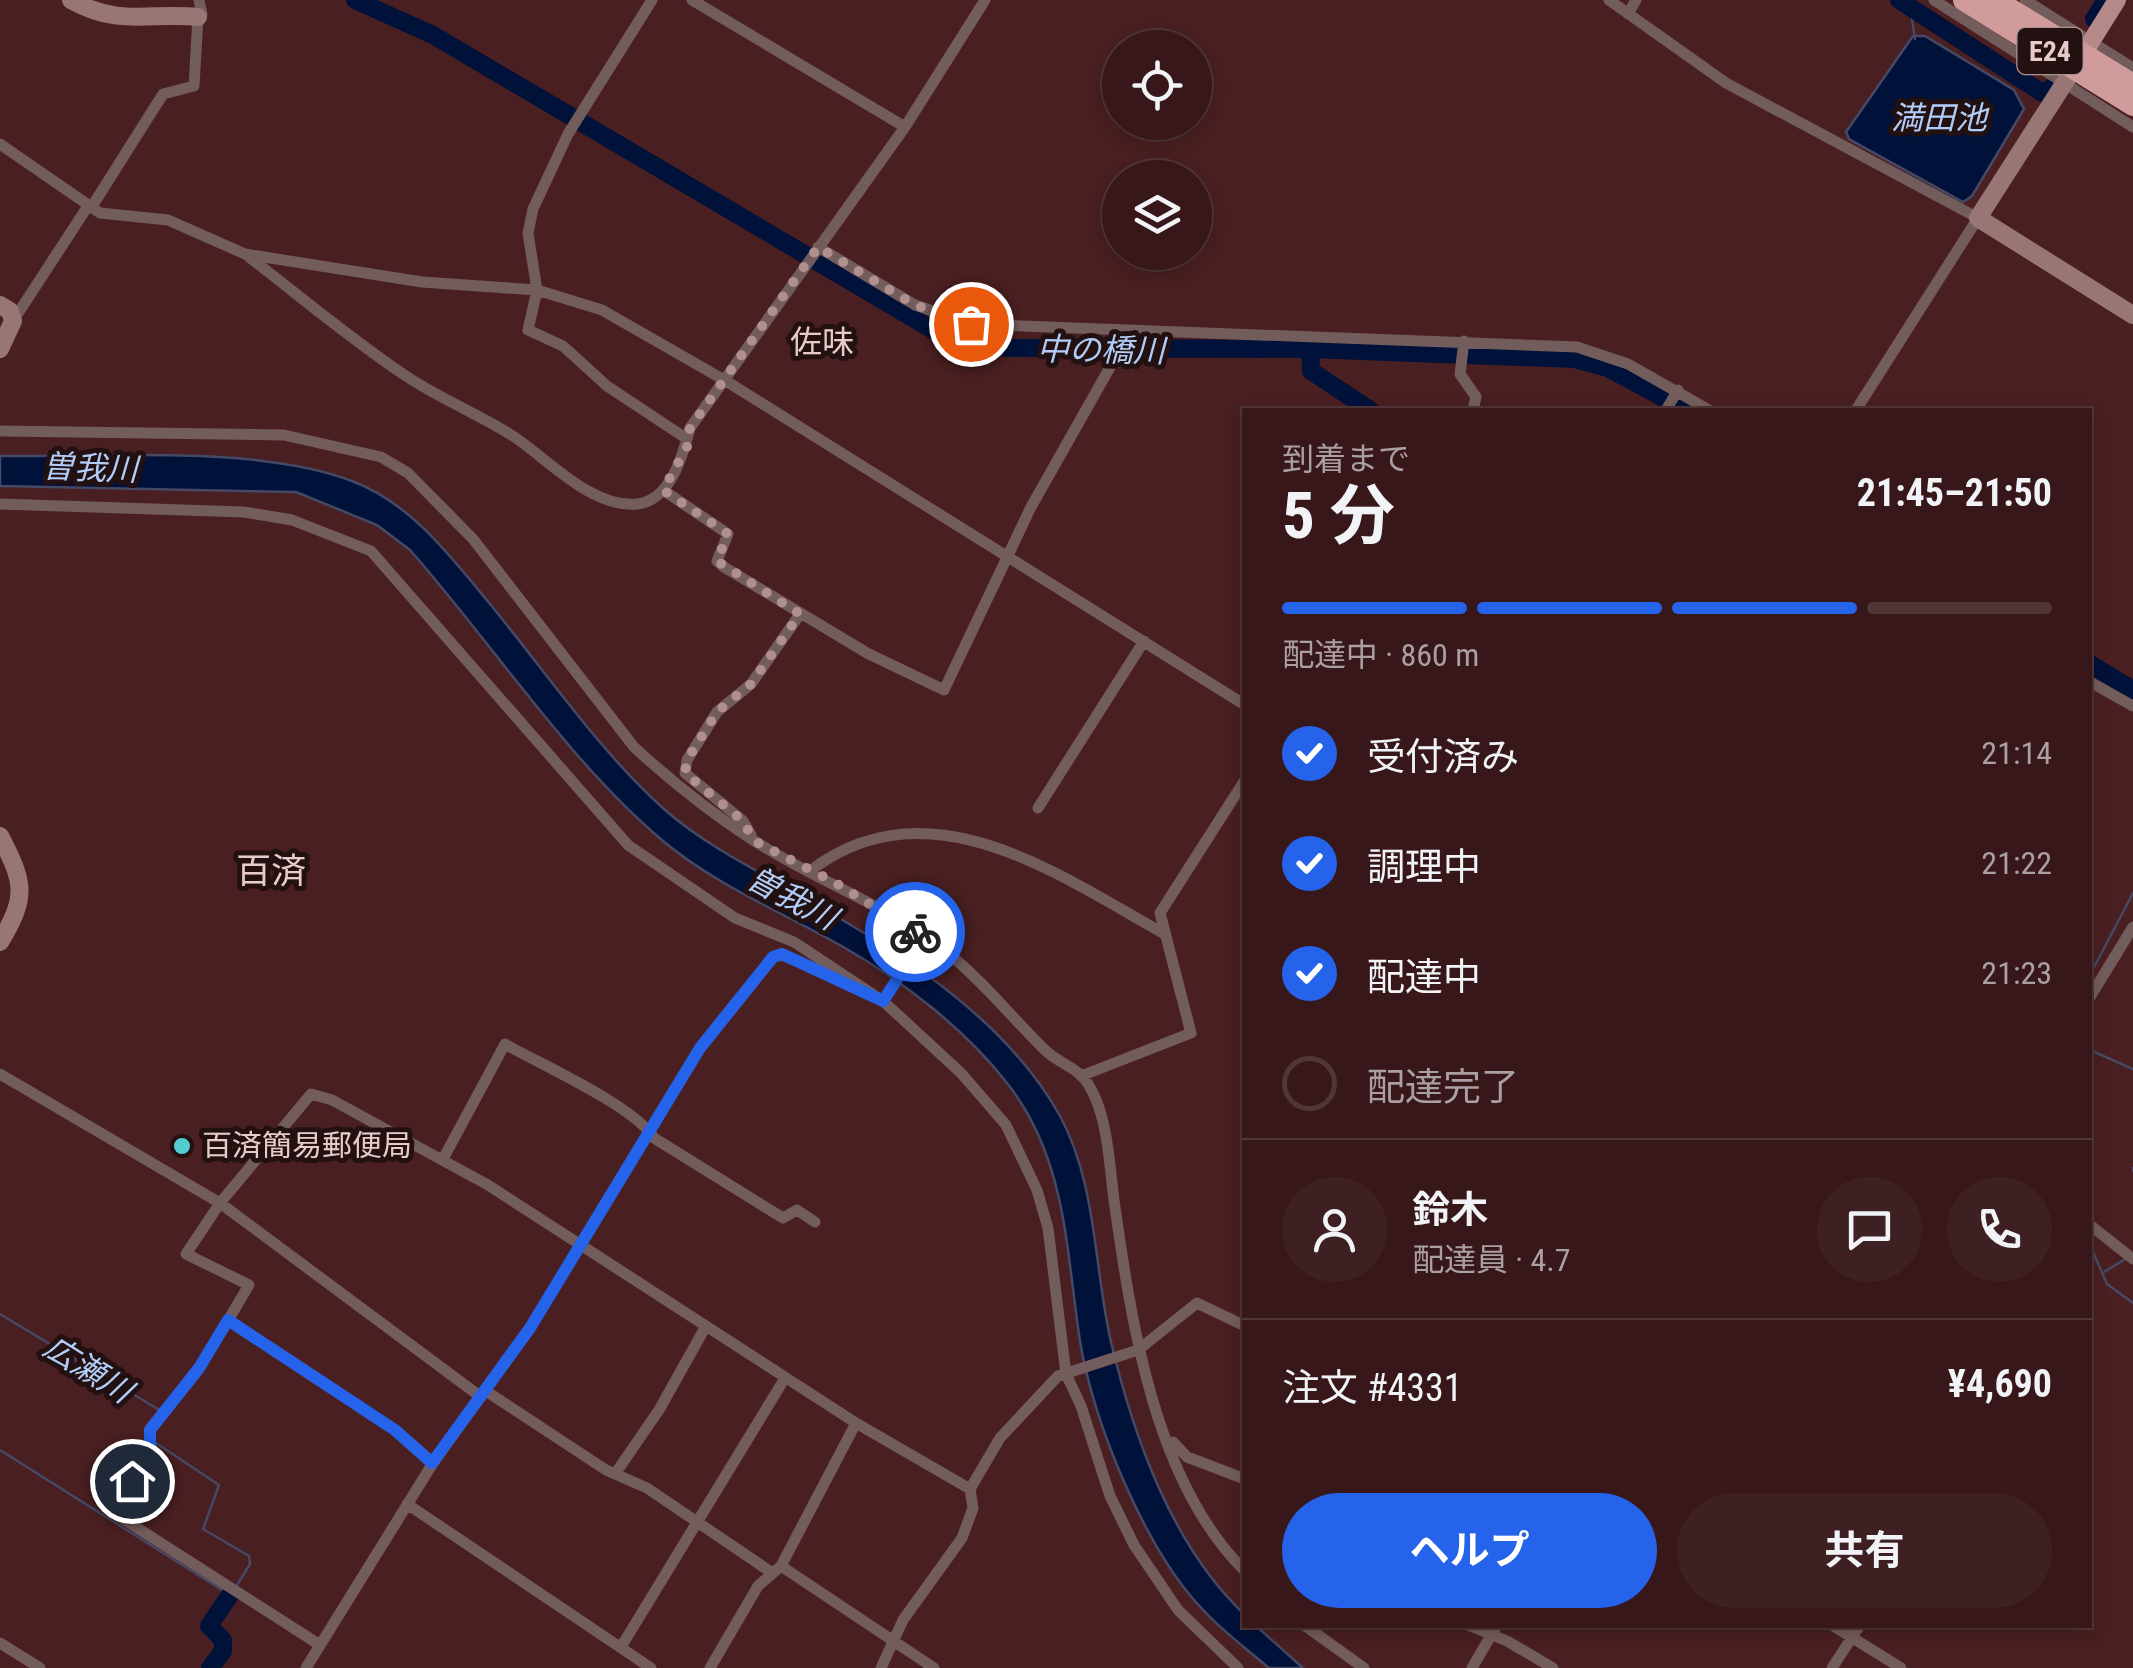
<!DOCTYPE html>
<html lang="ja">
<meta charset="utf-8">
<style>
:root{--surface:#371719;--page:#3e2022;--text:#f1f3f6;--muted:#aa9fa2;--line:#513638;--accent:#2563eb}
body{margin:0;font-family:"Roboto Condensed","Noto Sans JP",sans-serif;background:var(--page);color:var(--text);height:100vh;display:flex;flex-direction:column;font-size:38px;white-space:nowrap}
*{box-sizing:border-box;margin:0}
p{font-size:32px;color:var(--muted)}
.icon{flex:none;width:55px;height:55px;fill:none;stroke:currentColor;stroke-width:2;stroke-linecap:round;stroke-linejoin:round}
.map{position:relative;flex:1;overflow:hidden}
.side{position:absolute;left:1242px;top:408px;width:850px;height:1220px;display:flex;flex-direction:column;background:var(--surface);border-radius:0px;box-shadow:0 5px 15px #0003,0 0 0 2px var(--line)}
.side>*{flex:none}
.buttons{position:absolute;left:1102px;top:30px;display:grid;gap:20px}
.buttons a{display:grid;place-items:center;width:110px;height:110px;border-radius:50%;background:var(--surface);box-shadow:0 5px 15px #0003,0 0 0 2px var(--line);font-size:50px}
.pin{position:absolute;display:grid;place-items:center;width:85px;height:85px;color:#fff;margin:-42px;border:5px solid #fff;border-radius:50%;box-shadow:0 2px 10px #0007}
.courier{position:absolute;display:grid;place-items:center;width:100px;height:100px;margin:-50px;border:8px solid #2563eb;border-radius:50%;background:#fff;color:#222;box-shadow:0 2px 12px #0007}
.head em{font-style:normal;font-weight:700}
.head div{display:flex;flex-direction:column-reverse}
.head{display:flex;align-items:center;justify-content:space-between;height:170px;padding:0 40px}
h1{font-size:65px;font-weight:700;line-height:75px}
.bar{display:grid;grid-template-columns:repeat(4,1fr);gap:15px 10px;align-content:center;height:120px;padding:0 40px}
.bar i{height:12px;border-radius:8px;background:var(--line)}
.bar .on{background:var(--accent)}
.bar p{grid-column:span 4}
.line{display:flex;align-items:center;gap:25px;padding:0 40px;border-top:2px solid var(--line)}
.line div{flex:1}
.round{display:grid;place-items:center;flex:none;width:105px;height:105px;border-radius:52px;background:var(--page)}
ol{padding:0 40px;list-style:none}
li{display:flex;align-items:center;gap:30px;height:110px}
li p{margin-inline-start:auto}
li .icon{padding:10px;border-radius:50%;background:var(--accent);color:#fff;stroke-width:4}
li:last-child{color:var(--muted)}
li i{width:55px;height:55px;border:5px solid var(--line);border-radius:50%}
.action{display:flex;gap:20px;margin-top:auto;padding:20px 40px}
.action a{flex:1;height:115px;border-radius:60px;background:var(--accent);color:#fff;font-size:40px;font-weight:700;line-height:115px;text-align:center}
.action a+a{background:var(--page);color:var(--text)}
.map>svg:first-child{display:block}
.water{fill:#00113a;stroke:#454965;stroke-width:2.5}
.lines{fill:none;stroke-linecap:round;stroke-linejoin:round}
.stream{stroke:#454965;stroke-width:2.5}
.river{stroke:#00113a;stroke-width:18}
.street{stroke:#735c5c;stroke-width:11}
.secondary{stroke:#997676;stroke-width:18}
.primary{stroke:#b68989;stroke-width:18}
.highway{stroke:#d19b9b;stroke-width:22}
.done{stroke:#b08f8f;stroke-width:10;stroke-dasharray:0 18}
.route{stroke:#2563eb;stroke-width:12}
.poi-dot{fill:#51ccd1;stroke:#231010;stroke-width:4}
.labels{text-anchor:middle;stroke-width:10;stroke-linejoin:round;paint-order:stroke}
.shield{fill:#231010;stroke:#ac9392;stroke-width:2.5}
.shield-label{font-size:28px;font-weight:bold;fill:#e7cbca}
.poi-label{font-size:30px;fill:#e7cbca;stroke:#231010;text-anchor:start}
.water-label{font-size:32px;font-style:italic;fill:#b0cdf9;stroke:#231010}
.neighbourhood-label{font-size:32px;fill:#e7cbca;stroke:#231010}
.quarter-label{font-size:35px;fill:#e7cbca;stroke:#231010}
</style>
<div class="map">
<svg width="2133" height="1668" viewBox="0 0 2133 1668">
<rect width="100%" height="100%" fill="#491f21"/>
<path class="water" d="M1913,36h12l89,54 10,19 -52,87 -9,6 -114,-63 -3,-7z
M0,456c103,1 259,-11 352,25 59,22 99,76 138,123 56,68 109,147 175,206 38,33 83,56 126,80 99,57 211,122 269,226 37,68 34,153 51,226 23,96 61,204 134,273v10h10l48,43h-34c-21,-18 -44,-35 -63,-55 -59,-59 -113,-190 -126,-272 -14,-90 -13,-182 -73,-258 -42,-54 -103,-101 -162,-135 -61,-35 -128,-62 -182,-107 -94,-79 -171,-198 -253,-291l-33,-25 -81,-33 -296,-6z"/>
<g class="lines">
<path class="stream" d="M1910,7l5,32
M2090,975l43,-82
M2090,1050l43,19
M2133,1168v3
M2090,1245l17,39 26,19
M2104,1272l23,-14
M0,1314l161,97
M156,1443l63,42 -16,44 46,27 1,8 -13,21
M0,1450l230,145"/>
<path class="river" d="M355,0l78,35 500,295 73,18 304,1 265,10 33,9 78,42
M1899,0l145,94 6,-6
M2094,19l12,-19
M1310,349l1,22 59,39
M2090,664l43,26
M210,1668l13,-17v-11l-14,-14 21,-31"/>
<path class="street" d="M652,0l-84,134 -35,75 -5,24 9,57 -9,40 35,16 44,40 80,53
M692,0l213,127
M1609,0l117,83 252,135 -122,192
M1934,0l199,127
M2025,0l108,68
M1628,14l8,-14
M0,144l100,69 68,7 77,34 177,28 115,8 65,20 124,71 519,324
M91,208l72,-114 31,-8 4,-69 4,-3 -3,-14
M818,247l97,58 56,19 606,23 51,17 81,46
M249,257c52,40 103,83 157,119 34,23 73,38 107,60 35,23 78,72 124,68 34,-3 46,-50 53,-76l215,-301 80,-127
M13,321l75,-115
M1464,341l-4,33 16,23 -3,13
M1666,410l12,-20
M0,431l284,4 97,22 27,16 65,66 161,208c37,34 77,66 119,93 63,41 137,66 196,114 35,28 64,65 96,96 11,11 27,16 37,26 26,30 27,87 32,124 17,120 40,282 131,371
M663,490l65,44 -11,27 7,6 143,86 77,37 87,-183 82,-145h10l1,-32
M0,504l244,8 48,8 79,31 257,294 107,73 59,24 89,59 78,72 45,52 31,65 11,38 18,146 15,32 29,90 24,49 44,65 60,58
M2090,682l43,24
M1038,808l106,-167
M751,835l-8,-14 -58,-48 2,-13 30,-48 34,-28 49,-70
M810,871c117,-90 246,2 353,62
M2090,997l43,-70
M883,1001l41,-63
M0,1074l220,129 261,194
M1081,1076l110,-43 -31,-120 85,-133
M443,1159l62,-115c37,21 129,62 149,94l129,80 14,-8 18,12
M2090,1225l43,34
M228,1320l167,110 38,33
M486,1391l120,79 41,18 124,84
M1173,1442l14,15 58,22
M615,1474l44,-64 47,-84
M407,1504l244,164
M781,1566l153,102
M1304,1625l60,43
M1468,1625l39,16 46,27
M1832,1625l69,43
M0,1643l40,25
M320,1645l-206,-132 36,-64v-20l49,-60 50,-84 -63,-31 34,-51 91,-109 21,6 156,85 368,238 114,66
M621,1647l164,-269
M306,1668l127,-205 97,-135 170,-280 73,-91 9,-2 53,22
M710,1668l48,-82 23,-20 75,-143
M881,1668l22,-48 59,-82 11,-30 -3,-19 30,-51 58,-62 80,-26 59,-47 48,23
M1472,1668l25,-43
M1832,1668l28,-43"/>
<path class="secondary" d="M71,0c49,27 77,12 127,17
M2074,68l-96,150 155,97
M0,305l10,6 3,10 -13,28
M0,836c24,46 28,60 0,106"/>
<path class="primary" d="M2077,64l40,-64"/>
<path class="highway" d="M1964,0l169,105
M1995,0l138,85"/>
</g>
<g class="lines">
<path class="done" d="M915,932l-81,-50 -80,-41 -11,-20 -58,-48 2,-13 30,-48 34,-28 49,-70 -83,-53 11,-27 -65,-44 24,-43 3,-19 128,-181 97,58 56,19"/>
<path class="route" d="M132,1481l18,-32v-19l49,-62 29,-48 167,110 37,33 98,-135 170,-280 73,-91 9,-3 101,47 41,-63 -9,-6"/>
</g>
<circle class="poi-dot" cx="182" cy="1146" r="10"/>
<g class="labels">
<rect class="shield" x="2017.5" y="28" width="65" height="46" rx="8"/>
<g class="shield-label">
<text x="2050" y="61">E24</text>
</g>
<g class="poi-label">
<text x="202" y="1156">百済簡易郵便局</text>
</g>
<g class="water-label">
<text x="1939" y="129">満田池</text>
<text transform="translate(1101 350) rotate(1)" y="11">中の橋川</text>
<text transform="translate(90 468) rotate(2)" y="11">曽我川</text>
<text transform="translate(792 898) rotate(28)" y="11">曽我川</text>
<text transform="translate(88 1369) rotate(32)" y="11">広瀬川</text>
</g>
<g class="neighbourhood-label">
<text x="822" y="353">佐味</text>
</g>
<g class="quarter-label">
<text x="271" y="883">百済</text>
</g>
</g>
</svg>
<div class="buttons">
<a><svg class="icon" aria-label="locate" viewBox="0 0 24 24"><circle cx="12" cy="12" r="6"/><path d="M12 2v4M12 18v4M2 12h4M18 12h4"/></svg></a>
<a><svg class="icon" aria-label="layers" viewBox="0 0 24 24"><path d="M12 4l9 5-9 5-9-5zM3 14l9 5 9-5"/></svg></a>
</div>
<div class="pin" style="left:971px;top:324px;background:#ea580c"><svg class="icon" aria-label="bag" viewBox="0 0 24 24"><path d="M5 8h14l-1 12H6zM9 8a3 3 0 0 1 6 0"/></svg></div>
<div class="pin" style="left:132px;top:1481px;background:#1f2937"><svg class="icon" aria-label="home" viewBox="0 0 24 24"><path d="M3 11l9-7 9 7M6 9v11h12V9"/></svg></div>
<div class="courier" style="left:915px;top:932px"><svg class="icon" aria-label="bike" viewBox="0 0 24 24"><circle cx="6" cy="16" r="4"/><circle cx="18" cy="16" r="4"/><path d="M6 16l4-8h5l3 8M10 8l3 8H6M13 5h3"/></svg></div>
<section class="side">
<div class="head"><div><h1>5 分</h1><p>到着まで</p></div><em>21:45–21:50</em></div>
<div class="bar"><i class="on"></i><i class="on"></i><i class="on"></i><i></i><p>配達中 · 860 m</p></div>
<ol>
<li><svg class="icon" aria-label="check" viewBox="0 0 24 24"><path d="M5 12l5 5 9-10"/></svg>受付済み<p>21:14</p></li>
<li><svg class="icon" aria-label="check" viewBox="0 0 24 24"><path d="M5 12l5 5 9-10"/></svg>調理中<p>21:22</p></li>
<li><svg class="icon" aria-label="check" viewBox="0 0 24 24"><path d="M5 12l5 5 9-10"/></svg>配達中<p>21:23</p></li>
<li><i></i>配達完了</li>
</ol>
<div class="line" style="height:180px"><a class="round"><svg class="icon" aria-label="person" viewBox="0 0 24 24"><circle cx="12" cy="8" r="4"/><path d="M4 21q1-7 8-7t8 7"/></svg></a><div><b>鈴木</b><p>配達員 · 4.7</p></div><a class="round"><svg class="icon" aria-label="chat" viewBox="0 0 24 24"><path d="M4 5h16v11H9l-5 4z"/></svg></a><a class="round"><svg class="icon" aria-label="phone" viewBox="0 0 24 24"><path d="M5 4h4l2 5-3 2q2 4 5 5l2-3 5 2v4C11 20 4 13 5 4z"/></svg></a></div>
<div class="line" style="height:130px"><div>注文 #4331</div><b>¥4,690</b></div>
<div class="action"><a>ヘルプ</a><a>共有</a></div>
</section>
</div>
